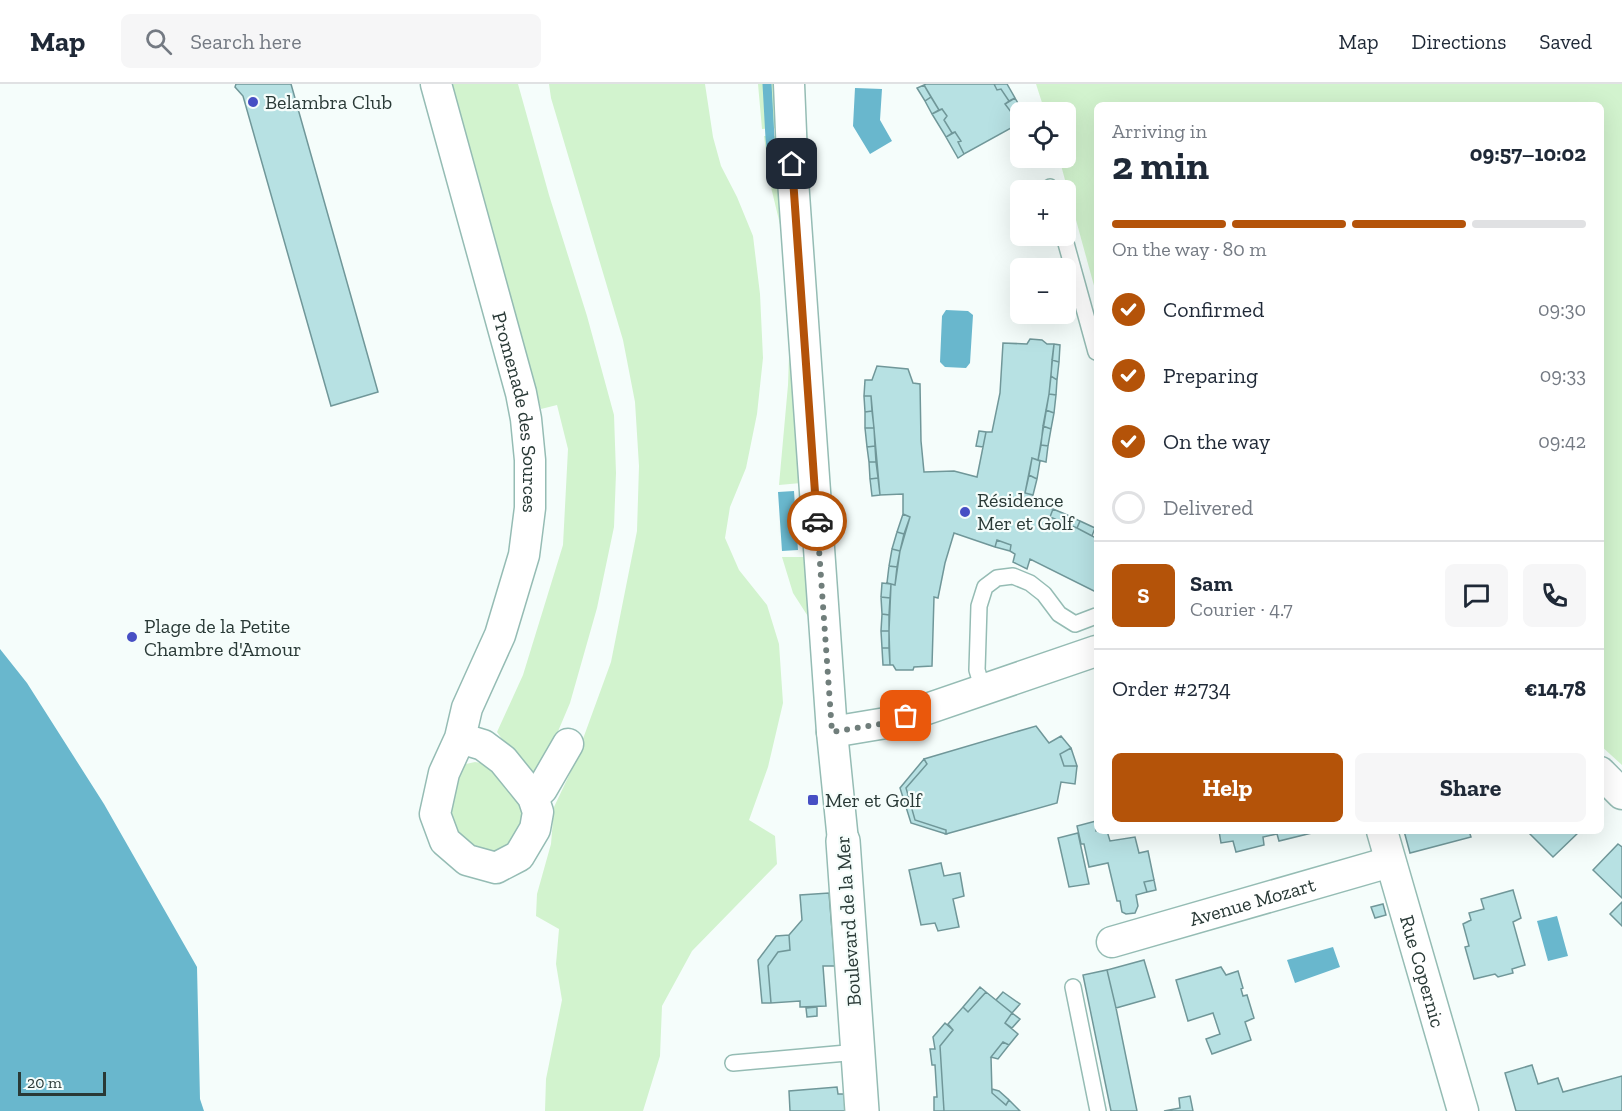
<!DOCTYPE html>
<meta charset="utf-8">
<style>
:root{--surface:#fff;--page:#f6f6f7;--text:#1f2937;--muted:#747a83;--line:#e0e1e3;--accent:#b45309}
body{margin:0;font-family:"Zilla Slab",serif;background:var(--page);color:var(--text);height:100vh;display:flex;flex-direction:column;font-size:22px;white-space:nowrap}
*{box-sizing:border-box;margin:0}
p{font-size:20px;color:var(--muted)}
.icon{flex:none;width:33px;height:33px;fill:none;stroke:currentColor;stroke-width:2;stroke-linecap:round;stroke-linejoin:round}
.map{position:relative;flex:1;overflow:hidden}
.panel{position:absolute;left:1094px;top:18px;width:510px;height:732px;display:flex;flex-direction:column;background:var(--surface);border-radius:9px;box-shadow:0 6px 24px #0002}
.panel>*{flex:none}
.buttons{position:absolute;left:1010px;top:18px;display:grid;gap:12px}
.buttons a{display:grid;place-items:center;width:66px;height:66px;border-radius:9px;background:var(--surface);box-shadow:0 6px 24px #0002;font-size:30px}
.scale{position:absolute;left:18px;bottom:15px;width:88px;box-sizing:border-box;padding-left:6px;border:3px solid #293936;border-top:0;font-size:16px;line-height:21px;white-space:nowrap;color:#293936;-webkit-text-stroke:4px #f5fdfb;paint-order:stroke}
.pin{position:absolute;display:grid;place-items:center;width:51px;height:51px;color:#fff;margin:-26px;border-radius:12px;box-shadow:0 3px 9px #0006}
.courier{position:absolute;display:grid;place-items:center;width:60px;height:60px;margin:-30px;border:4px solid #b45309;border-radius:50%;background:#fff;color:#222;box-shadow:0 2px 8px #0007}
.overview em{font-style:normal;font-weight:700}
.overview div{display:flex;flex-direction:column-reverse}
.overview{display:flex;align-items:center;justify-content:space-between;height:102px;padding:0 18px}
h1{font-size:39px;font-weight:700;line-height:45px}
.bar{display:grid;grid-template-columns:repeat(4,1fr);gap:9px 6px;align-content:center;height:72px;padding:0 18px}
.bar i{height:8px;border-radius:4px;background:var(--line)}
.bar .on{background:var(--accent)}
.bar p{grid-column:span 4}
.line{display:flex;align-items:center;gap:15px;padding:0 18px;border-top:2px solid var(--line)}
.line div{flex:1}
.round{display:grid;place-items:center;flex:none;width:63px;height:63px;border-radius:9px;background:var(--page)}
ol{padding:0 18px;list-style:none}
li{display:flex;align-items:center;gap:18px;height:66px}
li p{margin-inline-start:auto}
li .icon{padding:6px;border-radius:50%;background:var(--accent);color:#fff;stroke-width:4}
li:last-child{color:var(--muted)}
li i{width:33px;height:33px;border:3px solid var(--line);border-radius:50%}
.primary-button{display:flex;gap:12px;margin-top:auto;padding:12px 18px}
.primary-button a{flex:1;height:69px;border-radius:9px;background:var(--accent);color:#fff;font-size:24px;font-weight:700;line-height:69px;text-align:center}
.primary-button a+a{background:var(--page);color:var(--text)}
header{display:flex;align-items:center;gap:36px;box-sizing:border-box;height:84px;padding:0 30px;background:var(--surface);border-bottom:2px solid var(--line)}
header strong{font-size:28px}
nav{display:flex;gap:33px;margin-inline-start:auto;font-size:21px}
.search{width:420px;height:54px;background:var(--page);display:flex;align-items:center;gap:15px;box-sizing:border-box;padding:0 21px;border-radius:9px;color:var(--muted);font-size:22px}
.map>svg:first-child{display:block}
.green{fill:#d2f3ce}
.water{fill:#69b7cd}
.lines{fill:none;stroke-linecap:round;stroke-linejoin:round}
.stream{stroke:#69b7cd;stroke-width:9}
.building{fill:#b7e1e3;stroke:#709799;stroke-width:1.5}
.service-casing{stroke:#95bcb4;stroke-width:18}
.minor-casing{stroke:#95bcb4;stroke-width:33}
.secondary-casing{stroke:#95bcb4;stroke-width:36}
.service{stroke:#fff;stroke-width:15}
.minor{stroke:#fff;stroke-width:30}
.secondary{stroke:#fff;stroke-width:33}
.done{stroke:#707e7b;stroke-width:6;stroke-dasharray:0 10.8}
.route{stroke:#b45309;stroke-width:8}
.poi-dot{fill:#474fc4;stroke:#f5fdfb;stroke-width:2}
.labels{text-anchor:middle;stroke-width:4.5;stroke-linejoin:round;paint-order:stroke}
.poi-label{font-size:20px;fill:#293936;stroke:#f5fdfb;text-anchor:start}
.street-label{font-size:20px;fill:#293936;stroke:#f5fdfb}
</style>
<header>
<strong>Map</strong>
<div class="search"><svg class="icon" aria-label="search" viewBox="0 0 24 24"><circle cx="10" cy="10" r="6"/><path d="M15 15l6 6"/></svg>Search here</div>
<nav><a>Map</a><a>Directions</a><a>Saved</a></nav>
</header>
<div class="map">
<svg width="1622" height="1027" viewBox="0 0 1622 1027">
<rect width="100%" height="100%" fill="#f5fdfb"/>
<path class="green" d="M449,0h69l31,111 38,121 27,99 2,58 -2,54 -17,81 -27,95 -22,52 -12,21 -20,-17 -19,-27 26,-57 40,-130 5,-96 -11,-44 -16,4z
M549,0h156l8,53 8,29 16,31 16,39 7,58 3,64 -6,56 -11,54 -16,39 -5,31 14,32 28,35 12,39 4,59 -15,64 -19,53 26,16 2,28 -85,87 -30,55 -2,50 -17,55h-98l1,-32 16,-79 -6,-36 3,-35 -23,-13 1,-22 14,-50 3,-37 18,-38 39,-107 26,-131 2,-65 -4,-64 -12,-62 -72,-242z
M758,0h19l1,44 -16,1z
M1036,0h586v681l-22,-20v-640h-504v188l-37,-135h6v-46h-20z
M764,52h13l6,101 -12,-50z
M790,243l11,156 -22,2 9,-100z
M782,473h23l4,61 -16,-25z
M475,678l12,2 34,35 3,26 -13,22 -22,8 -26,-14 -13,-18 -2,-17 9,-32 9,-10z"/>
<path class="water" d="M855,4l27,1 -2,31 12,21 -22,13 -17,-28z
M946,226l22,1 5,4 -3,48 -4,5 -21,-1 -5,-5 2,-46z
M794,407l4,59 -16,1 -4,-59z
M0,565l27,34 77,121 93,163 3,132 4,12h-204z
M1557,832l11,40 -20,5 -11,-40z
M1333,863l7,20 -45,16 -8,-23z"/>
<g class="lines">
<path class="stream" d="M767,0l3,54 5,44"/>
</g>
<path class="building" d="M236,0h55l87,308 -47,14 -88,-310 -8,-9z
M926,0h68l3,6 4,-1 8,12 -4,3 6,8 3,-2 6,10v3l-56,31 -6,-12 3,-1 -6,-9 -3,1 -8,-13 3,-4 -5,-7 -3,1 -15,-25z
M994,0h13l8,14 -6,3 -8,-12 -4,1z
M924,1l7,12 -6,4 -8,-13z
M931,13l8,13 -7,4 -7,-13z
M1015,14l8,14h-3v8l-6,-10 -3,2 -6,-8z
M942,25l5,7 -3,4 8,13 -6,4 -14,-23z
M955,48l6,9 -3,1 6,12 -6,4 -12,-21z
M1030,255l12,1 5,4h7l-5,50 -11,66 -6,-2 -7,35 8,2 -2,7 22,7 -3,8 27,11 19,10v54l-66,-33 -3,10 -14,-7 2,-8 -5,-3 1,-6 -14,-5 -2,7 -41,-14 -9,30 -7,35 -4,-1 -2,69 -18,1 -1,3h-17l-3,-5h-3l-1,-34 2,-47 4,1 5,-34 10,-34 -7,-3v-20l-23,1 -9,-99h-7l1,-16h7l5,-14 31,3 5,14 7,1 1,57 3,31 30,-1 23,6 9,-45h6l8,-39 3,-50 24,1z
M1054,260l6,1 -1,17 -7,-2z
M1052,276l7,2 -2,18 -6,-4z
M1051,292l6,4 -1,15 -7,-1z
M1049,310l7,1 -2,18 -8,-3z
M864,312h7l1,15 -7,1z
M1046,326l8,3 -3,16 -8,-3z
M872,327l2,17h-9v-16z
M1043,342l8,3 -3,17 -7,-1z
M865,344h9l1,18 -8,1z
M979,347l7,1 -3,15 -7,-1z
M1041,361l7,1 -2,16 -8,-2z
M875,362l1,16h-7l-2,-15z
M1032,374l8,3 -3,18 -8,-4z
M869,378h7l2,16 -8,1z
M1029,391l8,4 -4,16 -8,-2z
M878,394l2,17 -8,1 -2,-17z
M1053,425l12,5 -3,8 -12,-5z
M903,430l7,3 -6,17 -7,-2z
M1065,430l15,7 -3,7 -15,-6z
M1080,437l15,7 -3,8 -15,-8z
M897,448l7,2 -4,17 -8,-2z
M997,456l14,5 -1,6 -15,-4z
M892,465l8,2 -3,16 -8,-1z
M889,482l8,1 -2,18 -8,-2z
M882,499l9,1 -1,14 -9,-1z
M881,513l9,1 -1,17 -7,-1z
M882,530l7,1v16h-8z
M881,547h8v17h-7z
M882,564h7l1,17h-7z
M1036,642l13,17 12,-7 10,12 -11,6 4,12h13l-2,18 -14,-2 -4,21 -111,31v-4l-31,-10 -9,-32 21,-24 -3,-5z
M1071,664l6,18h-13l-4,-12z
M924,675l3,5 -21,24 9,32 31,10v4l-35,-11 -11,-35z
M1096,737v10h11l3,10 25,-4 4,16 9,-2 6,29 -10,2 3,10 -11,3 2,11 -3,7 -9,1 -4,-2 -2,-11h-3l-9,-38 -19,4 -5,-23h-3l-4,-18z
M1219,747h101l-41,10 -2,-7 -14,3 1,8 -28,7 -3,-11 -12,2z
M1404,747h65l2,6 -61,16z
M1527,747h53l-27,26z
M1078,749l11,51 -20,3 -11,-49z
M1618,760l4,3v51l-29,-28z
M941,779l3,13 16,-3 4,23 -11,3 6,28 -21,4 -3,-8 -14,2 -12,-55z
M1154,796l2,10 -9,2 -3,-10z
M1513,806l8,28 -8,4 12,43 -13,4 1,4 -15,4 -3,-3 -21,5 -9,-32 4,-1 -6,-22 8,-4 -2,-7 15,-4 -3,-10z
M829,809l6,73h-12l3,40 -26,1v-6l-29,2 -3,-37 10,-14 12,-2 -1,-15 13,-15 -2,-25z
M1622,818v24l-12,-12z
M1383,820l3,11 -11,3 -4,-11z
M789,851l1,15 -12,2 -10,14 3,37h-9l-4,-43 18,-24z
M1144,876l11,37 -39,11 -9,-38z
M1221,883l5,8 12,-4 5,17 -2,1 2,7 4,-1 7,23 -9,4 6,18 -39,14 -6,-15 14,-5 -7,-21 -25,8 -12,-41z
M1107,886l9,38 21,103h-26l-28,-136z
M980,903l6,5 -18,20 -5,-5z
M986,908l26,21 -7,10 13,11 -9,11 -6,-3 -12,15 1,36 14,12 3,-5 11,11h-76l-4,-65 13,-16 -5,-6 15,-17 5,5z
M1003,908l17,12 -8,9 -16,-13z
M817,923v9l-10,1 -1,-9z
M1012,929l8,6 -8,9 -7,-5z
M945,939l8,7 -13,16 4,65h-10v-14h3l-2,-32h-3l-2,-16h5l-2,-12z
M1003,958l6,3 -11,14 -7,-2z
M1532,981l6,19 20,-6 5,14 59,-16v35h-106l-11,-38z
M837,1003l1,7h6l2,17h-56l-1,-20z
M992,1005l7,2 10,9 -3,5 -14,-12z
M1190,1012l3,15h-29l16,-3 -1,-10z"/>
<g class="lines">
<g class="service-casing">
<path id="service" d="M1050,103l1,3
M1064,152l32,116
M983,606l-6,-20 2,-64 6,-19 12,-9 16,-2 17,7 14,11 15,20 16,10 21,-8
M1073,903l25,124
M733,979l125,-11"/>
</g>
<g class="minor-casing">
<g id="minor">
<path id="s1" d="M436,0l85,309 5,26 4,41v48l-6,47 -24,80 -33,73 -7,30 -16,35 -9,41 10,27 22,19 29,8 23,-12 16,-27 3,-17 -5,-15 -30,-37 -20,-15 -23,-7"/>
<path d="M789,0l4,96 39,552 11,109"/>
<path d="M832,648l54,-9 210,-72"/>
<path d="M1600,688l22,22"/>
<path d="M533,713l9,-8 26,-45"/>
<path id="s2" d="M1382,747l81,280"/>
<path id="s3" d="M1112,858l278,-80"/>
</g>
</g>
<g class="secondary-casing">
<path id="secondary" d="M843,757l19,270"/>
</g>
<use href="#service" class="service"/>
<use href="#minor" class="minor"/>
<use href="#secondary" class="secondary"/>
</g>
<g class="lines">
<path class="done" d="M817,437l15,211 54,-9 20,-7"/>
<path class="route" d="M792,80l25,357"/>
</g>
<g class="poi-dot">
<circle cx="253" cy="18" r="6"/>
<circle cx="965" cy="428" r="6"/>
<circle cx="132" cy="553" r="6"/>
<rect x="807" y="710" width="12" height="12" rx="3"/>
</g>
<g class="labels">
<g class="poi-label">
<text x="265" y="25">Belambra Club</text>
<text x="977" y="423">Résidence<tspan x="977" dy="23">Mer et Golf</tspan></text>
<text x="144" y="549">Plage de la Petite<tspan x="144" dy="23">Chambre d'Amour</tspan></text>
<text x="825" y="723">Mer et Golf</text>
</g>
<g class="street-label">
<text dy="7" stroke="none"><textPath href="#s1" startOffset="339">Promenade des Sources</textPath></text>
<text dy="7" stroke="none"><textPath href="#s3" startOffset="146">Avenue Mozart</textPath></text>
<text transform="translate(848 837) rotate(-94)" y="7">Boulevard de la Mer</text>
<text dy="7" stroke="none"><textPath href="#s2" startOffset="146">Rue Copernic</textPath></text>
</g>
</g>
</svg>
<div class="buttons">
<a><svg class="icon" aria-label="locate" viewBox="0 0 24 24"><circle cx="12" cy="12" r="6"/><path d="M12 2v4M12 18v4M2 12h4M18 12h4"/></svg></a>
<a>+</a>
<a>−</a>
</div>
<div class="scale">20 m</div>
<div class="pin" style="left:906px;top:632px;background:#ea580c"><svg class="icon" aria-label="bag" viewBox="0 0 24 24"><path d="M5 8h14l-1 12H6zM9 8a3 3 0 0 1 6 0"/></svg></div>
<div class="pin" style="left:792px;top:80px;background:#1f2937"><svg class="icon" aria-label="home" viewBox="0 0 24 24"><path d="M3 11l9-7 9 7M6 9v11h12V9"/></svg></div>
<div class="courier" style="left:817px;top:437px"><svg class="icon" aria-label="car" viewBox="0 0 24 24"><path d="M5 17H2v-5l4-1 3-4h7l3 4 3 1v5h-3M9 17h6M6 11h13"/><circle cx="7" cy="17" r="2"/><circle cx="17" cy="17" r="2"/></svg></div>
<section class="panel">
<div class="overview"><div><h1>2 min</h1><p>Arriving in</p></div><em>09:57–10:02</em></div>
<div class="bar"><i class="on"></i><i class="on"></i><i class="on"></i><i></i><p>On the way · 80 m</p></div>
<ol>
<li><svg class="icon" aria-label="check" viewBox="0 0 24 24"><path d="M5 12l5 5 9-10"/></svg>Confirmed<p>09:30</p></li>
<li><svg class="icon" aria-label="check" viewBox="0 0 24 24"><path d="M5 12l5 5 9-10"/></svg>Preparing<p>09:33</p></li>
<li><svg class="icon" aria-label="check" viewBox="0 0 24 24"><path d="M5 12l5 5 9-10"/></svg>On the way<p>09:42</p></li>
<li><i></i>Delivered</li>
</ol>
<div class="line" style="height:108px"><b class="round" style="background:var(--accent);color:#fff">S</b><div><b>Sam</b><p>Courier · 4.7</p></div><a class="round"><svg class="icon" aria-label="chat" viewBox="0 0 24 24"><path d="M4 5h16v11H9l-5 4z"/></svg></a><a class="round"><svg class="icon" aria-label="phone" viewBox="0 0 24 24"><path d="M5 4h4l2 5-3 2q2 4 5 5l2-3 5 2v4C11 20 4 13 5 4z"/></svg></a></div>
<div class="line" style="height:78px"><div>Order #2734</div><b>€14.78</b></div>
<div class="primary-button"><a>Help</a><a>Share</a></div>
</section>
</div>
